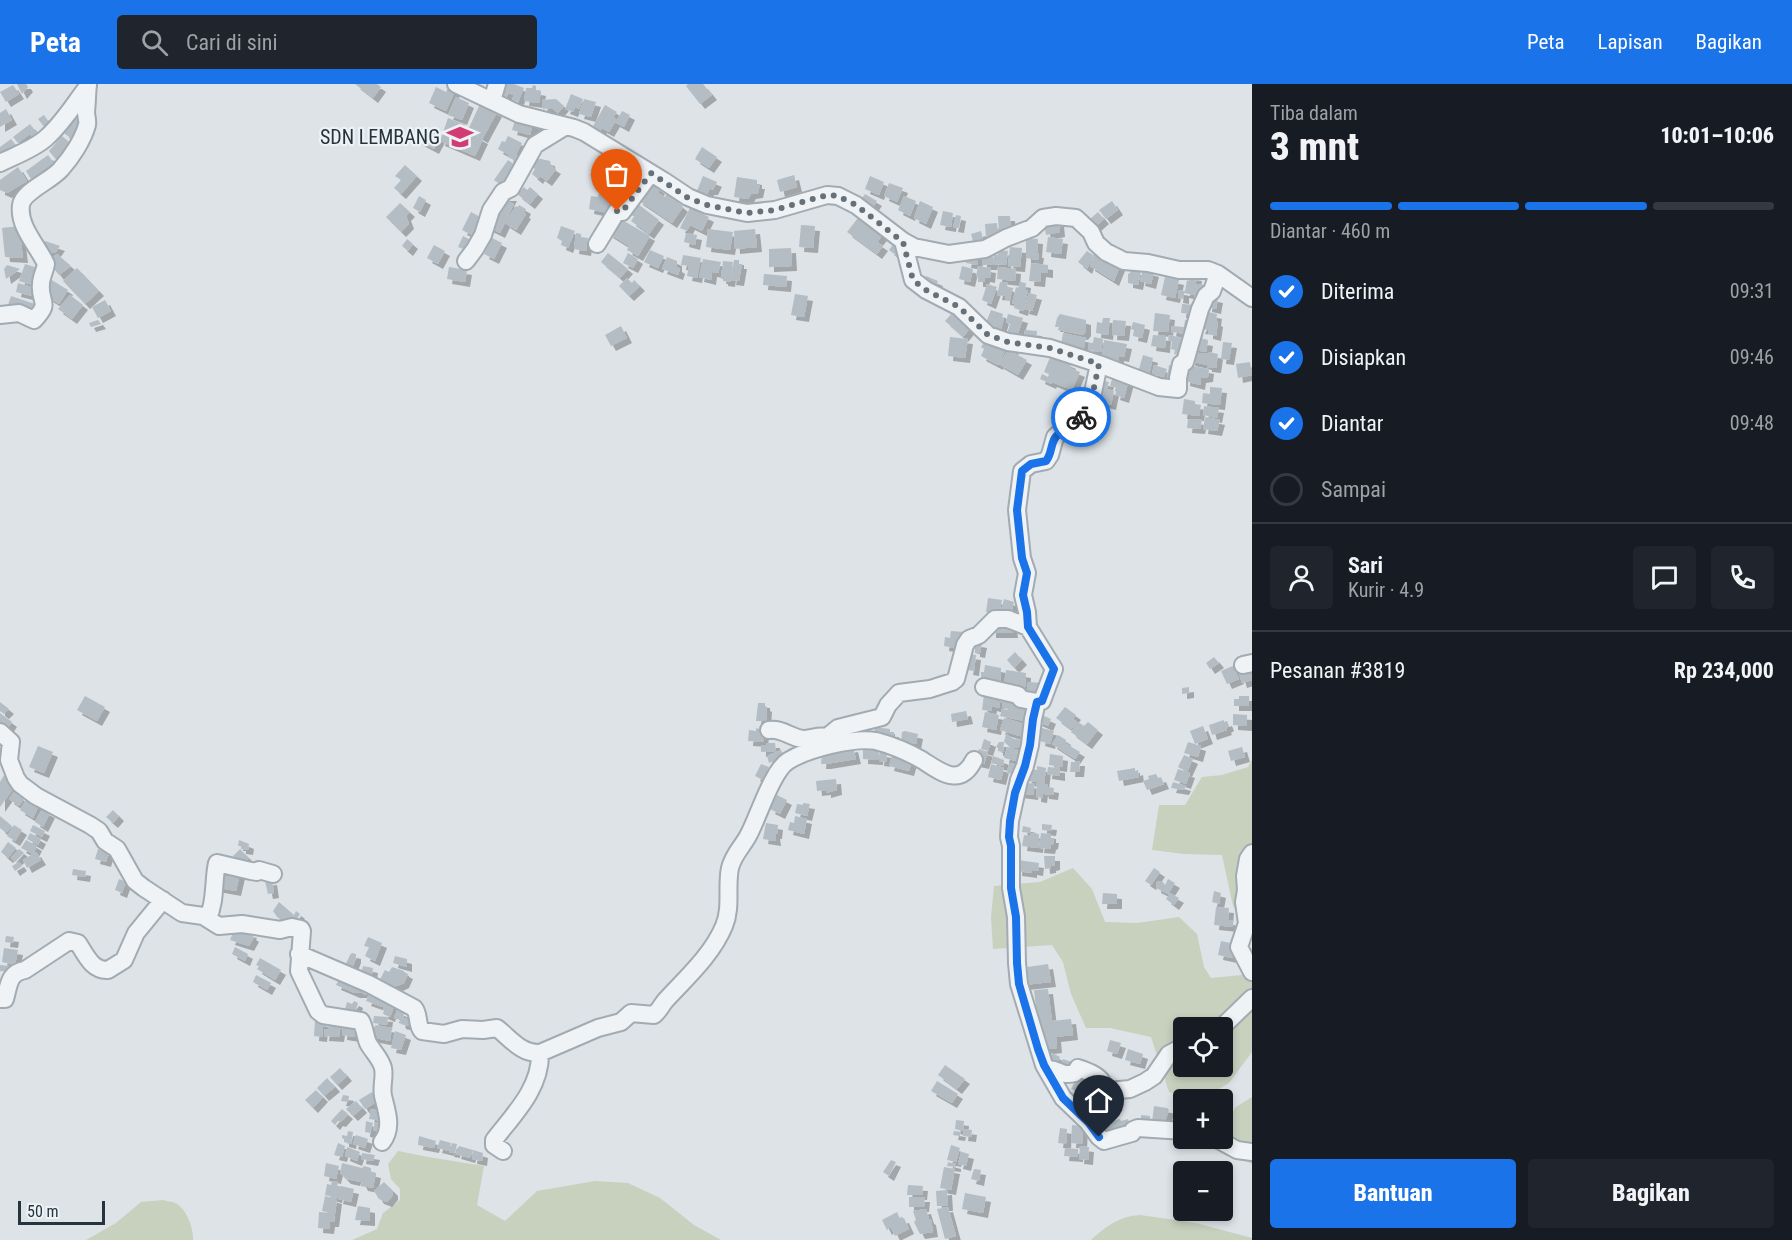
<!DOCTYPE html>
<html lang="id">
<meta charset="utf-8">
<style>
:root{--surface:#171b24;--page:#20242c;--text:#f1f3f6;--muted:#9ea1a6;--line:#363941;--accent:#1a73e8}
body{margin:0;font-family:"Roboto Condensed",sans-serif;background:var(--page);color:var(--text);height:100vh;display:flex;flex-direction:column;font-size:22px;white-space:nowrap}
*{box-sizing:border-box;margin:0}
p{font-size:20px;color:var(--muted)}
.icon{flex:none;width:33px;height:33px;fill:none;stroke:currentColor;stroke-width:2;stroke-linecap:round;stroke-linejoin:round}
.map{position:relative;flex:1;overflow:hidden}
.side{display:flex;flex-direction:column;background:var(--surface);width:540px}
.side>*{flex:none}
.controls{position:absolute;left:1173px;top:933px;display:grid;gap:12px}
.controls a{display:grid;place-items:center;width:60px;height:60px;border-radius:6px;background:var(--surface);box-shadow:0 3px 9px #0003;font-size:30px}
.scale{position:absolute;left:18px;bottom:15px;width:87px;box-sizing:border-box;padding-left:6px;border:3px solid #26343e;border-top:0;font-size:16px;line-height:21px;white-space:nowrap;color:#26343e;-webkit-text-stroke:4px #ecf2f5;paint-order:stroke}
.pin{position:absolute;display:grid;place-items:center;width:51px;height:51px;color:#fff;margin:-62px -26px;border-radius:50% 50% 50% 0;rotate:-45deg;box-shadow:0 0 6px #0007}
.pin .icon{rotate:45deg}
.courier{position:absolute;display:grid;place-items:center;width:60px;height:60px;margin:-30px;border:4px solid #1a73e8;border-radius:50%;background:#fff;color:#222;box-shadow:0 2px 8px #0007}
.overview em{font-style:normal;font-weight:800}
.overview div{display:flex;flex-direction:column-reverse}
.overview{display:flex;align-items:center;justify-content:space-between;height:102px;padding:0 18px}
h1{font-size:39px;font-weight:800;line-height:45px}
.bar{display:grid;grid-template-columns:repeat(4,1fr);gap:9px 6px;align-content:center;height:72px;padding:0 18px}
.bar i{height:8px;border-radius:4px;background:var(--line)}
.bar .selected{background:var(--accent)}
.bar p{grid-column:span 4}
.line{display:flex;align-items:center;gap:15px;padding:0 18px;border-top:2px solid var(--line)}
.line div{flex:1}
.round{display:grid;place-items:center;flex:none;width:63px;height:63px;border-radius:6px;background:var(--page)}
ol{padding:0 18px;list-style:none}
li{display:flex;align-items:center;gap:18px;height:66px}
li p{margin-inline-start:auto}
li .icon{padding:6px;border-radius:50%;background:var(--accent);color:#fff;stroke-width:4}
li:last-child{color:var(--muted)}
li i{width:33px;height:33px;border:3px solid var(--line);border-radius:50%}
.button{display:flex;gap:12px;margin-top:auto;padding:12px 18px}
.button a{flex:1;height:69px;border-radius:6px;background:var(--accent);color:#fff;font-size:24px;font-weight:800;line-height:69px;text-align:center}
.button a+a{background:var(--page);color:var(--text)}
header{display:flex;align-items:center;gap:36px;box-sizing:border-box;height:84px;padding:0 30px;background:var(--accent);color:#fff}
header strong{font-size:28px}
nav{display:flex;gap:33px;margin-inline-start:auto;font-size:21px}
.search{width:420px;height:54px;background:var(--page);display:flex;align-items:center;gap:15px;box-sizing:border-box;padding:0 21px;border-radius:6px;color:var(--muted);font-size:22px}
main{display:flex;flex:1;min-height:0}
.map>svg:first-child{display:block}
.green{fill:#c7d1be;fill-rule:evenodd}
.building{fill:#b4bdc4;filter:url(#shadow)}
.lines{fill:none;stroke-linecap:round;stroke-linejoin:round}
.minor-casing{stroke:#a2abb1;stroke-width:20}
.minor{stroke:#f0f3f6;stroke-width:16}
.done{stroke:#667179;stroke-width:6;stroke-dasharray:0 10.8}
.route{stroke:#1a73e8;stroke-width:8}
.labels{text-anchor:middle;stroke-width:4.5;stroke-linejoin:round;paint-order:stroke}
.poi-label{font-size:20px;fill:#26343e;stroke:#ecf2f5;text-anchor:end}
</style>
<header>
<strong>Peta</strong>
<div class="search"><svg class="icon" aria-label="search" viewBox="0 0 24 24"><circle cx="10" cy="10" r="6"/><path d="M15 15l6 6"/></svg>Cari di sini</div>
<nav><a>Peta</a><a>Lapisan</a><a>Bagikan</a></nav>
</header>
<main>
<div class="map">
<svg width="1252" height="1156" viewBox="0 0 1252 1156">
<defs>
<filter id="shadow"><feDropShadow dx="5" dy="5" stdDeviation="0" flood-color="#0004"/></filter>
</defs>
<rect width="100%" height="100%" fill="#dde3e7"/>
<path class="green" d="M1252,676v175l-19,-29 -11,-51 -38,-1 -32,-4 7,-45h26l17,-28 20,-2 26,-8z
M1073,784l19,21 13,33 32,1 42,-6 18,17 7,33 7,11 31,-3 10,-10v87l-23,31 -21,13h-23l-16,-4 -18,-55 -41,-9h-24l-15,-34 -8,-32 -11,-17 -59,4 -2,-32 3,-31 46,-4zM1184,944h38v38h-38z
M1252,1013v67l-14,-6 -16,-31 14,-20z
M398,1067l30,6 56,9 -7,39 28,16 32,-30 58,-10 33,2 32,15 34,27 27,15h-369l25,-11 6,-16 17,-13v-11l-9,-10 -3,-15z
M163,1116c4,1 11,2 14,4 10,6 17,26 16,36h-107l30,-17 25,-21z
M1140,1131l56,8 56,15v2h-161c15,-14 29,-24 49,-25z"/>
<path class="building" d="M17,0h9l2,3 -6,7z
M355,0h22l4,3 -8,11z
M505,0h9l10,4 -6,14 -6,-2 2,-5 -6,-2 -2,5 -6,-3z
M688,0h15l9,11 -12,9 -14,-18z
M13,1l6,9 -13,8 -6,-10z
M533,1l3,1v4l5,1 -2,12 -15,-2 2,-13h6z
M436,3l10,5 2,-5 7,4 -9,20 -17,-8z
M571,10l12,5 -4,10 -4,-2 -2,5 -8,-3z
M456,13l13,6 -7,17 -14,-5z
M556,15l8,7 -6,7 -6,-5 -9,1 -1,-9z
M584,15l12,3 -5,15 -12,-3z
M480,20l17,8 -14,26 -15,-8z
M605,21l12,7 -4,5 4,3 5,-9 8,4 -6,12 -9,-5 -6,10 -7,-4 -2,4 -8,-4z
M6,25l6,11 -12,7v-14z
M44,31l7,10 -6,3 -7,-9z
M74,33l11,8 -11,16 -10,-8z
M516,33l21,6 -2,4h-3l-2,8 -18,-5z
M448,34l17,7 -2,4 20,10 -8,17 -35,-15z
M30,40l10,13 -5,3 -5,-6 -12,9 -5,-6z
M433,48l8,4 -7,13 -17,-9 3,-6 9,5z
M62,52l13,11 -16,16 -10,-12z
M508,52l14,7 -6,12 2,1 -2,5 -8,-4 1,-2 -11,-6 4,-8 3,1z
M11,55l7,9 -18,7v-8z
M702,63l15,10 -8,11 -14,-9z
M48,71l10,14 -24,15 -8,-13z
M536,74l14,3 1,5 5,3 -9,12 -7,-5 -2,3 -6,-5 3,-5 -5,-4z
M508,76l10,7 -14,20 -10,-7z
M601,77l10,7 -10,15 -11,-8z
M405,81l12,11 -16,18 -7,-6 7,-8 -6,-4z
M625,82l11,8 -12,15 -14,-10 7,-8 3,2z
M18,83l9,14 -20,12 -7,-3v-10z
M794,91l3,12 -17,5 -3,-12z
M703,92l14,6 -4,8h-4l-2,5 -10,-4z
M870,92l14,6 -5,13 -14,-6z
M737,93l20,3v4h3l-2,9 -7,1 -3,5 -14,-2z
M650,98l10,7 -2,4 7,4 2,-4 11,8 -1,1 6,5 -11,16 -34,-23z
M889,99l14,5 -6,14 -13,-6z
M524,103l3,3 3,-3 8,7 -8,10 -13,-10z
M599,109l12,2 -3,18 -19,-4 2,-13 7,1z
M865,110l12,7 -7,10 -12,-7z
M419,112l7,4 -6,12 -7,-4z
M504,112h8l-3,6 5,2 -14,29 -12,-6z
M904,112l12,5 -6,15 -12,-6z
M634,117l25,19 -10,14 -18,-13 4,-6 -8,-5z
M920,117l13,6 -7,17 -12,-6z
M1112,117l6,9 -12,9 -7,-9z
M400,119l10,9 -4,4 3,8 -8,8 -15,-15z
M519,121l7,4 -2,4 2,1 -10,16 -11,-7 11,-17 2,1z
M690,124l19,9 -7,14 -12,-6 -3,6 -7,-3z
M943,127l10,2 -2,14 -11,-2z
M471,128l11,6 -4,20 -16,-8z
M1098,128l6,7 -9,8 -6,-7z
M861,130l24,18 -8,10 6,4 -6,8 -30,-22z
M956,131l5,1 -2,12 -6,-1z
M998,132h12l1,15 -12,1z
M617,133l33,19 -12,20 -11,-6 2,-4 -21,-13z
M1059,137l1,11 -14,3 -2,-12z
M997,139l1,13 -12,1 -1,-13z
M801,141l14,1 -2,22 -14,-1z
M19,142l4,32 -18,-1 -3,-29z
M561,142l14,5 -7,17 -7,-3 1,-4 -5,-3z
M708,145l25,3 -3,18 -24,-3z
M755,145l2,18 -22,2 -1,-18z
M981,147l3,12 -10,2 -3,-11z
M576,149l5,1v3l7,1 -2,13 -12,-2z
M686,149l11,2 -2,10 -11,-3z
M463,152l12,6 -4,10 -13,-5z
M1048,153l15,2 -2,15 -15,-2z
M492,154l10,5 -8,16 -10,-5z
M1026,154l12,1 -1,14h2l-1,7 -12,-2z
M407,155l6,5 -5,7 -6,-5z
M45,157l15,5 -5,7 -13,-2z
M894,159l8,5 -5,8 -8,-6z
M434,161l11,6 -7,13 -11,-6z
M1010,163l12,1 -2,19 -12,-1z
M791,164l1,18 -23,1v-18z
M650,166l14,6 -6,12 -14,-6z
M999,166l9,1 -2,14 -13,-1 1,-10 4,1z
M1087,167l6,4 -6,14 -9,-7z
M982,168l11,1v12h-11z
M608,169l20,16 -8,9 -19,-16z
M628,169l10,6 -5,9 -10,-5z
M968,169l11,2 -2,10 -11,-2z
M1094,169l26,13 -6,15 -24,-15z
M57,170l14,12 -12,9 -11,-14z
M683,171l18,3 -4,20 -10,-2 2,-10 -8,-1z
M667,173l10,4v6l3,2 -2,6 -16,-6z
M703,175l18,3 -3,11 -6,-1 -1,8 -12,-3z
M734,176h5v4h3l-3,17 -8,-1z
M723,177l10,1 -3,20 -7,-1v-2h-2z
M1031,179l17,2v8l-7,-1 -1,10 -11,-1z
M25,180l16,5 -5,17 -17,-5z
M7,181l13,4 -14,10 -2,-10z
M962,182l11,3 -3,13 -11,-3z
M978,182l13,2 -1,10 -5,-1 -1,5h-6v-5h-2z
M449,183l18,3 -2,12 -18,-3z
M998,183l18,2 -1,12 -18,-2z
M77,184l22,23 -14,13 -22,-23z
M1131,185l10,2 -3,14 -10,-2v-9l2,-1z
M1143,185l11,3 -3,12 -11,-3z
M764,190l23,2 -1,11 -23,-2z
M1190,191l7,1 -3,19 -10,-2v6l-6,-1 1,-8 6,1 2,-11 2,1z
M926,192l12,5 -4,10 -13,-5z
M1165,193l14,3 -4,18 -14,-3z
M627,194l5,5 2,-3 6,6 -11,10 -10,-10z
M50,195l18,11 -9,14 -14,-9z
M1000,198l8,1 -1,3 5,3 -2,12 -5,-1v-4l-8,-1z
M1020,198l6,1 -1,7h3l-5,21 -9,-3 1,-4h-3l4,-17 2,1z
M18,199l20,6 -2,8 -20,-5z
M987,200l10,3 -6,17 -9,-4z
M1197,200l9,1 -3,15 -9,-2z
M1029,209l8,2 -5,16 -8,-2z
M795,210l13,2 -4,21 -13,-2z
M70,211l13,10 -11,14 -14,-10z
M11,212l27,9 -6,11 -25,-8z
M1208,212l10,2 -2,11 -9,-2z
M105,216l6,11 -13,7 -6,-11z
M1182,220l14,1 -1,9 -14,-1z
M991,226l12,4 -1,4 2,1 -3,10 -6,-2 -2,6 -9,-5z
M954,227l19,14 -10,12 -18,-16z
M1208,228l9,2 -1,7 2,1 -2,14 -8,-2v-4l-8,-1z
M1155,229l15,2 -2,17 -15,-1z
M1008,230l15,4 -6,19 -10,-3 3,-10 -4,-2z
M1060,230l26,6v11l-3,4 -25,-5 1,-3h-4l2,-9z
M1103,234h7l-2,17 -12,-2 1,-11 5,1z
M98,236l3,4 -10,3 -2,-4z
M1113,236l13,1 -2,15 -12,-1z
M1185,236l4,1 -2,13 -16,-2 1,-6 12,1z
M1133,238l12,3 -3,13 -9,-2 1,-6 -3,-1z
M621,242l6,12 -16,8 -6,-11z
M1025,246l12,1 -1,12 -12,-1z
M1063,249l23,5 -4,18 -21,-11z
M1197,250l6,1 -1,5 6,1 -2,11 -16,-3z
M1153,251l13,1 -1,12 -14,-2z
M1169,251l19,4 -3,17 -11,-2 1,-4 -4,-1 1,-7 -4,-2z
M950,253l18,2 -3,19 -17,-2z
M1094,253l9,2 -2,13 -13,-2 1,-7h4z
M986,255l21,8 -9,18 -17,-9 3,-7 -3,-2z
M1104,256l23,4 -3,13 -5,-1 -1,9 -17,-2z
M1223,258l9,1 -3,17 -8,-1z
M1010,263l4,2 -2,3 15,8 -9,15 -19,-11z
M1191,268l16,2 2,-2 9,2 -2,14 -9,-1v-2l-17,-4z
M1051,271l20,9 -1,4 10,4 -8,18 -20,-8 -1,2 -11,-5 2,-5 6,3 1,-3 -5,-2z
M1143,271l10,3 -5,21 -11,-3z
M1250,278l2,13 -14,3 -2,-14z
M1154,281l13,4 -3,8 -12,-3z
M1169,281l10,1 -2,14 -10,-1z
M1187,281l22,4 -1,8 -7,1 -1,7 -15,-4z
M1113,292l16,4 -5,18 -9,-3 2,-7 -7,-2z
M1098,296l11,2 -2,7 7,2 -3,14 -19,-5z
M1210,303l12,1 -2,17 -18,-2 1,-10 7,1z
M1184,315l11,2v3l6,1 -2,11 -17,-2z
M1204,322l15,2 -2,10 -14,-3z
M1205,333l15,3 -3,11 -14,-2z
M1188,335l14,1 -2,9 -13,-1z
M988,514l14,2 -3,14 -13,-2z
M1004,515l10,3 -3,12 -10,-3z
M1012,541l1,8h-22v-7z
M951,547l13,1 -3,17 -17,-3 1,-9 5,1z
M971,557l11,2 -2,10 -5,-1v-3l-5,-1z
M1015,568l7,8 -8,8 -7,-8z
M966,570l10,1 -2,16 -6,-1 1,-5 -5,-1z
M1214,573l5,6 -9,6 -4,-6z
M985,581l16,3 -1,21 -16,-6 -3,-4v-7h3z
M1233,582l6,13 -12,5 -6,-13z
M1252,582v14l-10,3 -4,-13z
M1006,586l20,3 -1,15 -6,-1 -16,5z
M1028,598l15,1 -10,17 -12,-11 6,1z
M1189,603v6l-7,1v-6z
M995,609l-3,11 3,-8 6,2 -2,10 -7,-2 -1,5 -9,-1 2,-16z
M85,612l20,11 -8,14 -20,-11z
M1004,612l31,7 -9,9 -24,-4z
M1239,612h10v10h-15v-7h5z
M0,618l9,7 -5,5 -4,-3z
M758,619h7v3l2,1 -1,14h-10z
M1065,623l11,8 -3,4 4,3 -6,7 -15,-11z
M1002,625l25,4 1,6 -3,-1 -1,3 -24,-5z
M966,627l2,8 -16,3 -1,-8z
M985,628l14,3 -3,15 -14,-3z
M0,629l12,9 -8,12 -4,-3z
M1040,630l11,5 -3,7 -11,-5z
M1233,630l14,1v11l-14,-1z
M1004,634l24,7 -2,13 -26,-8z
M1224,636v2l3,-1 2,5 -3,2 1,2 -15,5 -3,-10z
M1078,638l6,4 4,-4 10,8 -11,14 -16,-12z
M1203,642l5,13 -13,5 -5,-13z
M875,643l15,2v3h4l-1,8 -19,-2z
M756,644l3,1 1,3h4l-1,10 -15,-1 1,-11 7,1z
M1042,644l12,3 -4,13 -10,-3 1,-4 -2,-1z
M905,647l13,3 -2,10 -15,-2 1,-10z
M1006,650l8,5 12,1 -2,8h-13l-7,-6z
M1058,651l8,5 -1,3 15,9 -5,7 -23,-15z
M984,655l7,3 -3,9 -7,-2z
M999,658h5l-1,10 -5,-1v-3l-2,-1z
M1188,658l13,4 -3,11 -14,-4z
M766,659h9l1,8 -15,1v-6l5,-1z
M38,662l15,6 -9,21 -15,-6z
M853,663l3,12 -30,5h-5l1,-11z
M1007,663l11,3 -2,11 -12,-3z
M1242,663l3,10 -14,4 -3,-10z
M863,664l16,1 -1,11 -15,-1z
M979,665l9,3 -4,12 -9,-2z
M781,666l3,7 -15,6 -2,-7z
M880,668l7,1 -1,9 -7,-1z
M898,670l14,7 -3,10 -20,-5 3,-10z
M1050,670l13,2 -1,11 -13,-2z
M1184,671l9,4 -6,13 -9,-5z
M993,672l11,4 -1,6 -12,-3z
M1075,677h5l-1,11h-9l1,-10h4z
M1009,679l10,2 -2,10 -10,-2z
M761,680l8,3 -6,13 -8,-4z
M991,680l13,4 -3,12 -13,-3z
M1037,682l9,2 -2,16 4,1v2l6,1 -1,7 -9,-1 -1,-4 -1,8 -6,-1 1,-15 -11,-1 2,-12 9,1z
M1048,683l12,1v8l-13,-2z
M1135,684v3l3,-1 1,7 -20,4 -2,-10z
M1178,685l12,4 -4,11 -12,-4z
M1156,690l2,4 3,-1 3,7 -17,6 -4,-9 6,-2 -1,-3z
M4,691l9,14 -13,18v-25z
M836,695l1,11 -11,3v-3l-9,1 -1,-10z
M1020,698l15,2 -2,11 -15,-2z
M1173,698l13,4 -2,4 -13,-2z
M14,708l10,7 -5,7 -10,-7z
M777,711l10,5 -7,14 -10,-5z
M27,714l12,7 -6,13 -13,-8z
M803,719l7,1 -3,12 -12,-3 2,-9 6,1z
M42,725l8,4 -7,14 -8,-5z
M113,726l6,6 -6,7 -7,-6z
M0,732l12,10 -6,7 -6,-5z
M795,732l12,3 -3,15 -16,-4 2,-8 4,1z
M766,739l12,2 -1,9h-2l1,7 -13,-2z
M1042,740l10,1 -1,6 -9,-1z
M14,741l8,5 -7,11 -8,-5z
M33,741l12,6 -3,6 -12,-6z
M1023,742l8,2 -1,5 -8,-1z
M30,749l11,6 -3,6 -11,-6z
M1030,749l9,1 -1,14 -16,-2 2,-11 6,1z
M1041,749l10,1v4h3l-1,6 -2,1 -1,4 -11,-1z
M26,756l11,6 -4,8 -12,-6z
M239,756l10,4 -1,6 -7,-1v-3h-3z
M8,758l8,6 -8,10 -7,-6z
M19,765l5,4 -9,9 -4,-4z
M98,765l11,3 -3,10 -11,-3z
M240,765l9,9 -6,5 -10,-7z
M36,768l5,8 -14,8 -4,-8z
M1044,772h11v9l-4,1v2l-6,1z
M1018,776l21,3 -1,8 -6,-1v3l-15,-2z
M19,778l3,4 -7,5 -3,-5z
M1154,784l6,4 -9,13 -6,-4z
M73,785l13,2 -1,6 -13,-2z
M226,787l14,3 -4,17 -22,-4 3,-12 7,2z
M119,795l7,3 -4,11 -7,-3z
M1168,795l7,4 -7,11 -12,-6 1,-6 5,-1 3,4z
M272,796l2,13 -6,1 -3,-13z
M1214,807l7,2 -2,11 -7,-2z
M1103,809l14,1v10h-15z
M1170,809l9,5 -5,7 -8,-6z
M279,818l15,13 2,-4 4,3 -8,12 -15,-9 -4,-6z
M1216,823l13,1 -1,12 5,1v6l-19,-2z
M234,846l18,3 -1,2 3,2 -5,9 -19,-6z
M6,852l8,1 -1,6 -8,-1z
M368,853l14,6 -7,18 -10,-5 4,-9 -5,-1z
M1221,857l14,3 -3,14 -14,-3z
M235,863l13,7 -3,7 -13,-7z
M4,864l14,2 -3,15 -13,-3z
M352,869l4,1v4l-5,13 -7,-3 6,-13z
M395,872l12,3v8l-14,-4z
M260,874l21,12 -6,10 -18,-11 2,-3 -3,-1z
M1048,880l3,18 -27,3 -3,-17z
M0,881l9,1 -1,6 -8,-1z
M363,882l10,2 -2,12 -18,-3 2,-8 7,1z
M392,883l12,4v1l4,2 -4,9 -6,3 -9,-4 7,4 -4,7 -15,-8 8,-15 4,2z
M256,891l15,8 -4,7 -14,-8z
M340,893l28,13 -2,5 -4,-2h-7l-19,-8z
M1048,905l4,32 19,-2 2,16 -17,2 1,11 -16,2 -7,-60z
M370,907l26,10 -6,16 -7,-3 1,-4 -1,-3 -17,-6z
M354,917l4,2 -2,7h-2l-1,2 -9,1 3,-11 5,2z
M397,926l7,3 -1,5 8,2 -2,6 -8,-2 -1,-4 -6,-2z
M374,932l14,1 -1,8 -14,-2z
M315,937l11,1v5h-3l-1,10 -8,-1z
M329,938l12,2 -2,13 -15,-1 1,-7h3z
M343,941l14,2 -2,10 -13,-2z
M375,941l17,3 -2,13 -20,-4 3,-10h2z
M395,947l11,4 -5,15 -10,-2z
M1110,956l11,3 -4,11 -10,-3z
M1128,965l15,5 -3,10 -15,-4z
M1052,969l8,4 -3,9 -9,-3z
M1063,975l14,5 -4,9 -13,-6z
M945,981l20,14 -8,10 -19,-14z
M340,984l7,8 -10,9 -7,-8z
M1076,988l14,7 -7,15 -12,-5 4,-8z
M327,994l8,9 -11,9 -7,-8z
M937,997l21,13 -6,9 -21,-12z
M1090,997l9,4 -5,11 -11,-1z
M316,1006l7,7 -10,11 -8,-8z
M372,1008l6,9 -13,8 -6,-9z
M343,1011l6,1 -1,6 -7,-1z
M356,1017l6,7 -9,8 -7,-7z
M1154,1022l13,2 2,2 -5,14 -12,-2z
M342,1025l6,5 -7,8 -3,-1 -3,4 -4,-4z
M371,1025l13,3 -1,9 -14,-2z
M1184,1026v15l-5,1 -3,-11h3l-1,-4z
M1141,1031l9,1v4h-3l-1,4 -5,-1z
M1120,1035l1,2 7,-2 4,14 -24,6 -3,-12 6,-2 -1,-3z
M956,1036l8,1 -1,10 -8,-2z
M366,1037l7,2 -3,10 -5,-1z
M375,1038l7,2 -2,8 -7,-2z
M1072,1041l11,1 -1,18 -11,-1z
M1060,1044l7,1 -1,15 -8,-1z
M964,1045l8,1 -1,7 -8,-1z
M348,1047l5,1 -2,12 -7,-2v-3l-2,-1v-3l5,1z
M954,1047l7,1 -1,4 -7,-1z
M356,1051l12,4 -3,9 -12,-4z
M419,1052l17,5 -2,7 -16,-3z
M440,1056l11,3 -2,8 -12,-3z
M338,1059l7,3 -3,11 -8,-2z
M452,1059l5,1 -2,9 -6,-1z
M951,1061l9,3 -4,14 -9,-2z
M459,1062l14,4 -3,8 -14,-4z
M1080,1062l9,1 -1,13 -9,-1z
M347,1063l13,5 -3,9 -12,-5z
M1065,1064l13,1v8l-14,-1z
M473,1066l10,3 -1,8 -10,-2z
M961,1068l8,2 -3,12 -8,-2z
M362,1069l13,2 -2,6 -12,-2z
M891,1076l5,2 -7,14 -6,-4z
M948,1078l8,2v3l-9,-1z
M326,1079l13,3 -3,13 -12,-3z
M342,1079l20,5 2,-2 7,2v4l5,1 -3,15 -10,-2 -2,-4 -5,-1 2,-8 -3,8 -9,-2 -6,-6z
M944,1083l11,2 -4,21 -11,-2z
M974,1085l7,1 -2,11 -8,-2z
M332,1097l6,1 -1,5h3l-3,11 -12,-3 2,-11 4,1z
M384,1098l9,9v4l-6,7 -8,-3 -5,-8z
M908,1101l15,1 -1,9h-15z
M341,1102l13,3 -3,13 -13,-3z
M947,1106l1,16h-11l-1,-15z
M965,1109l21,4 -3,16 -21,-4z
M325,1112l12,3 -3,23h-4l-1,7 -11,-1 1,-16 13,1 -10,-2z
M909,1113h16l-1,10h-15z
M358,1122l12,2v13l-15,-1z
M948,1123l8,29 -11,3 -8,-30z
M926,1125l3,10 2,1 2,12 -13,2 -6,-12 2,-2 -3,-9z
M897,1128l3,7 4,-1 5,11 -14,7 -4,-9 -4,3 -5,-10z"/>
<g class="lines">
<g class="minor-casing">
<path id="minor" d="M456,0l63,30 55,14 10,4 80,49 24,16 19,8 40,8 28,-3 52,-15 11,1 18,9 47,36 11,6 35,7 36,-5 21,-11 26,-10 11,-10 13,-2 20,2 15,14 5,11 10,9 18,9 24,2 31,7h29l10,4 34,24
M492,17l5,-17
M0,79c14,-7 34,-14 46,-25 17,-15 28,-34 42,-52
M903,157l10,39 13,10 33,17 29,28 20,7 42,6 49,16 -7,33 -7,9 -7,18 -7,6 -10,2 -6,5 -5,18 -4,6 -15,3 -9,7 -5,39 5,48 5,15 -4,22 4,17 1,15 26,42 -12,32 -5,1 -4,17 -3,26 -5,21 -6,14 -9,41 -1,16 2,9v42l5,29 1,46 2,21 25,81 19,33 25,24 11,15 5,4 28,-8 1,-3 5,-2 46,3
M597,160l20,-33 5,1 29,-39
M466,177l9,-12 8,-14 8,-25 12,-18 8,-4 24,-43 31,-19
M0,231l19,-2 15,7c18,-19 5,-16 7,-36 0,-7 4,-13 5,-20 -8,-18 -28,-37 -25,-59 2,-14 30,-24 40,-36 10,-11 22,-29 26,-44 1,-4 -1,-9 -1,-13 1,-9 1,-19 2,-28
M1099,280l60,23 19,2v-11l3,-14 4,-2 15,-53 6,-13 6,-5 6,-17
M1243,581l9,-2
M984,603l34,8 3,4 16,3
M769,646c13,-2 22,8 34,9 8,0 15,-4 24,-2l11,-9 44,-11 6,-12 11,-12 31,-4 22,-7 4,-3 9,-34 4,-6 10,-4 16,-16h13l20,8
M0,648l11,10 -2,18 7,18 4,6 16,12 54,29 9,6 6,10 12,8 18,32 9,7 38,25 21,3 16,10 23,-2 38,6 12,-3 9,2 1,2 -3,40 19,40 5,4 38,6c4,7 4,15 7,22 5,9 13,16 15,25 2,9 -2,19 0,28 4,16 10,32 -1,46
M1252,769l-4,6 -3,17 1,14 -2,12 3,21 -8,24 13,25
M208,834c8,-17 5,-37 9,-55l34,8 6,1 2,-2 14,4
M299,870l70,30 45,24c6,7 2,16 8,23l22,3 18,-5 21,1 14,-2c13,10 24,26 43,25l58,-25 23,-6 10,-9 23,2c5,-4 7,-9 11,-14 21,-23 47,-46 59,-75 8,-19 2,-39 6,-58 3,-13 12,-21 18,-32 10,-18 24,-65 40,-75 19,-12 66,-24 88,-20 15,4 32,11 46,19 19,12 38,28 52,0
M0,915h5c4,-13 3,-26 20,-29l44,-29 9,2c8,12 14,28 30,27l16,-10 12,-27 27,-33
M1221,944l31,-30
M1046,983l2,2c11,0 13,8 27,4l3,-5c9,3 20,7 24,14 2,3 4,7 6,9l22,-2 15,-7 9,-6 15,-22 15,-8
M1215,1054l22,12 15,2
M503,1067l-9,-6v-5c20,-26 47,-52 46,-87"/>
</g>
<use href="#minor" class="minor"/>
</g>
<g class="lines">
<path class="done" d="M617,127l5,1 29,-39 37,25 19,7 40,8 28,-3 52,-15 11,1 18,9 47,37 10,38 13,10 33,17 29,28 20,7 42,6 49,16 -7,33 -7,9 -4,11"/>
<path class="route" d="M1081,333l-7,11c-5,3 -11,3 -15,6 -9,5 -6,19 -13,27l-15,3 -9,7 -5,39 5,48 5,15 -4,22 4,17 1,15 26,42 -12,32 -5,1 -4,17 -3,26 -5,21 -10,27 -5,28 -1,16 2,9v42l5,29 1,46 2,21 19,65 6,16 19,33 25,24 11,15"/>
</g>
<defs>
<g id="school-bare" transform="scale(2.07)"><path d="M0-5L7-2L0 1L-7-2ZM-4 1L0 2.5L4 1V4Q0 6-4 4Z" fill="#d13d73" stroke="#ecf2f5" stroke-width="2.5" paint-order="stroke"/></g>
</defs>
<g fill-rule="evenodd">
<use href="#school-bare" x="460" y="53"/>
</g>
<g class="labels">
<g class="poi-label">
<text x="440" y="60">SDN LEMBANG</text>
</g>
</g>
</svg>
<div class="controls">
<a><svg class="icon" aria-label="locate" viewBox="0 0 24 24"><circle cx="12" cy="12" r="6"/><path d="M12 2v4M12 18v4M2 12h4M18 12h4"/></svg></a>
<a>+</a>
<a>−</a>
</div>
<div class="scale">50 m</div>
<div class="pin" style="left:617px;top:127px;background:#ea580c"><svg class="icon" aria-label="bag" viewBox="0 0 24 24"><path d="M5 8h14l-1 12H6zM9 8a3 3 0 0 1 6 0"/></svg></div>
<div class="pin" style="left:1099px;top:1053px;background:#1f2937"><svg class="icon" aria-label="home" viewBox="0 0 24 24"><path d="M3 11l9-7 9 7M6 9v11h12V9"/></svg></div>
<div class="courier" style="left:1081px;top:333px"><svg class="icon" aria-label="bike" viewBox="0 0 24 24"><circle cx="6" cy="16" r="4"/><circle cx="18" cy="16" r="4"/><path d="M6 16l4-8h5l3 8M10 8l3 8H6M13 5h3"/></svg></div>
</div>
<section class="side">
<div class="overview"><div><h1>3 mnt</h1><p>Tiba dalam</p></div><em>10:01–10:06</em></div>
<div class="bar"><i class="selected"></i><i class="selected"></i><i class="selected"></i><i></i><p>Diantar · 460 m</p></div>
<ol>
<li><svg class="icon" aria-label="check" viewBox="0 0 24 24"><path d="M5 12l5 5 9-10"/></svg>Diterima<p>09:31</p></li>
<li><svg class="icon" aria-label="check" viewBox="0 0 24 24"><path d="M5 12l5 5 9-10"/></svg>Disiapkan<p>09:46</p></li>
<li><svg class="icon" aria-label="check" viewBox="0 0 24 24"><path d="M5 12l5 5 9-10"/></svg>Diantar<p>09:48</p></li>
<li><i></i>Sampai</li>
</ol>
<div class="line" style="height:108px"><a class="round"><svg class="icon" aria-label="person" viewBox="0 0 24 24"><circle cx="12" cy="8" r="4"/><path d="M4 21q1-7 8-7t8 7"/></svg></a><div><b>Sari</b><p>Kurir · 4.9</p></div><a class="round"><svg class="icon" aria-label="chat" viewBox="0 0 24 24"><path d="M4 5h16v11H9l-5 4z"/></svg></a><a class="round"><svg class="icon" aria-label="phone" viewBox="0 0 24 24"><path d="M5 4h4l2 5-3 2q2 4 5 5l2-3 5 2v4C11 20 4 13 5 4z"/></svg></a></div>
<div class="line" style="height:78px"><div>Pesanan #3819</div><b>Rp 234,000</b></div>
<div class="button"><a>Bantuan</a><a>Bagikan</a></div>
</section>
</main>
